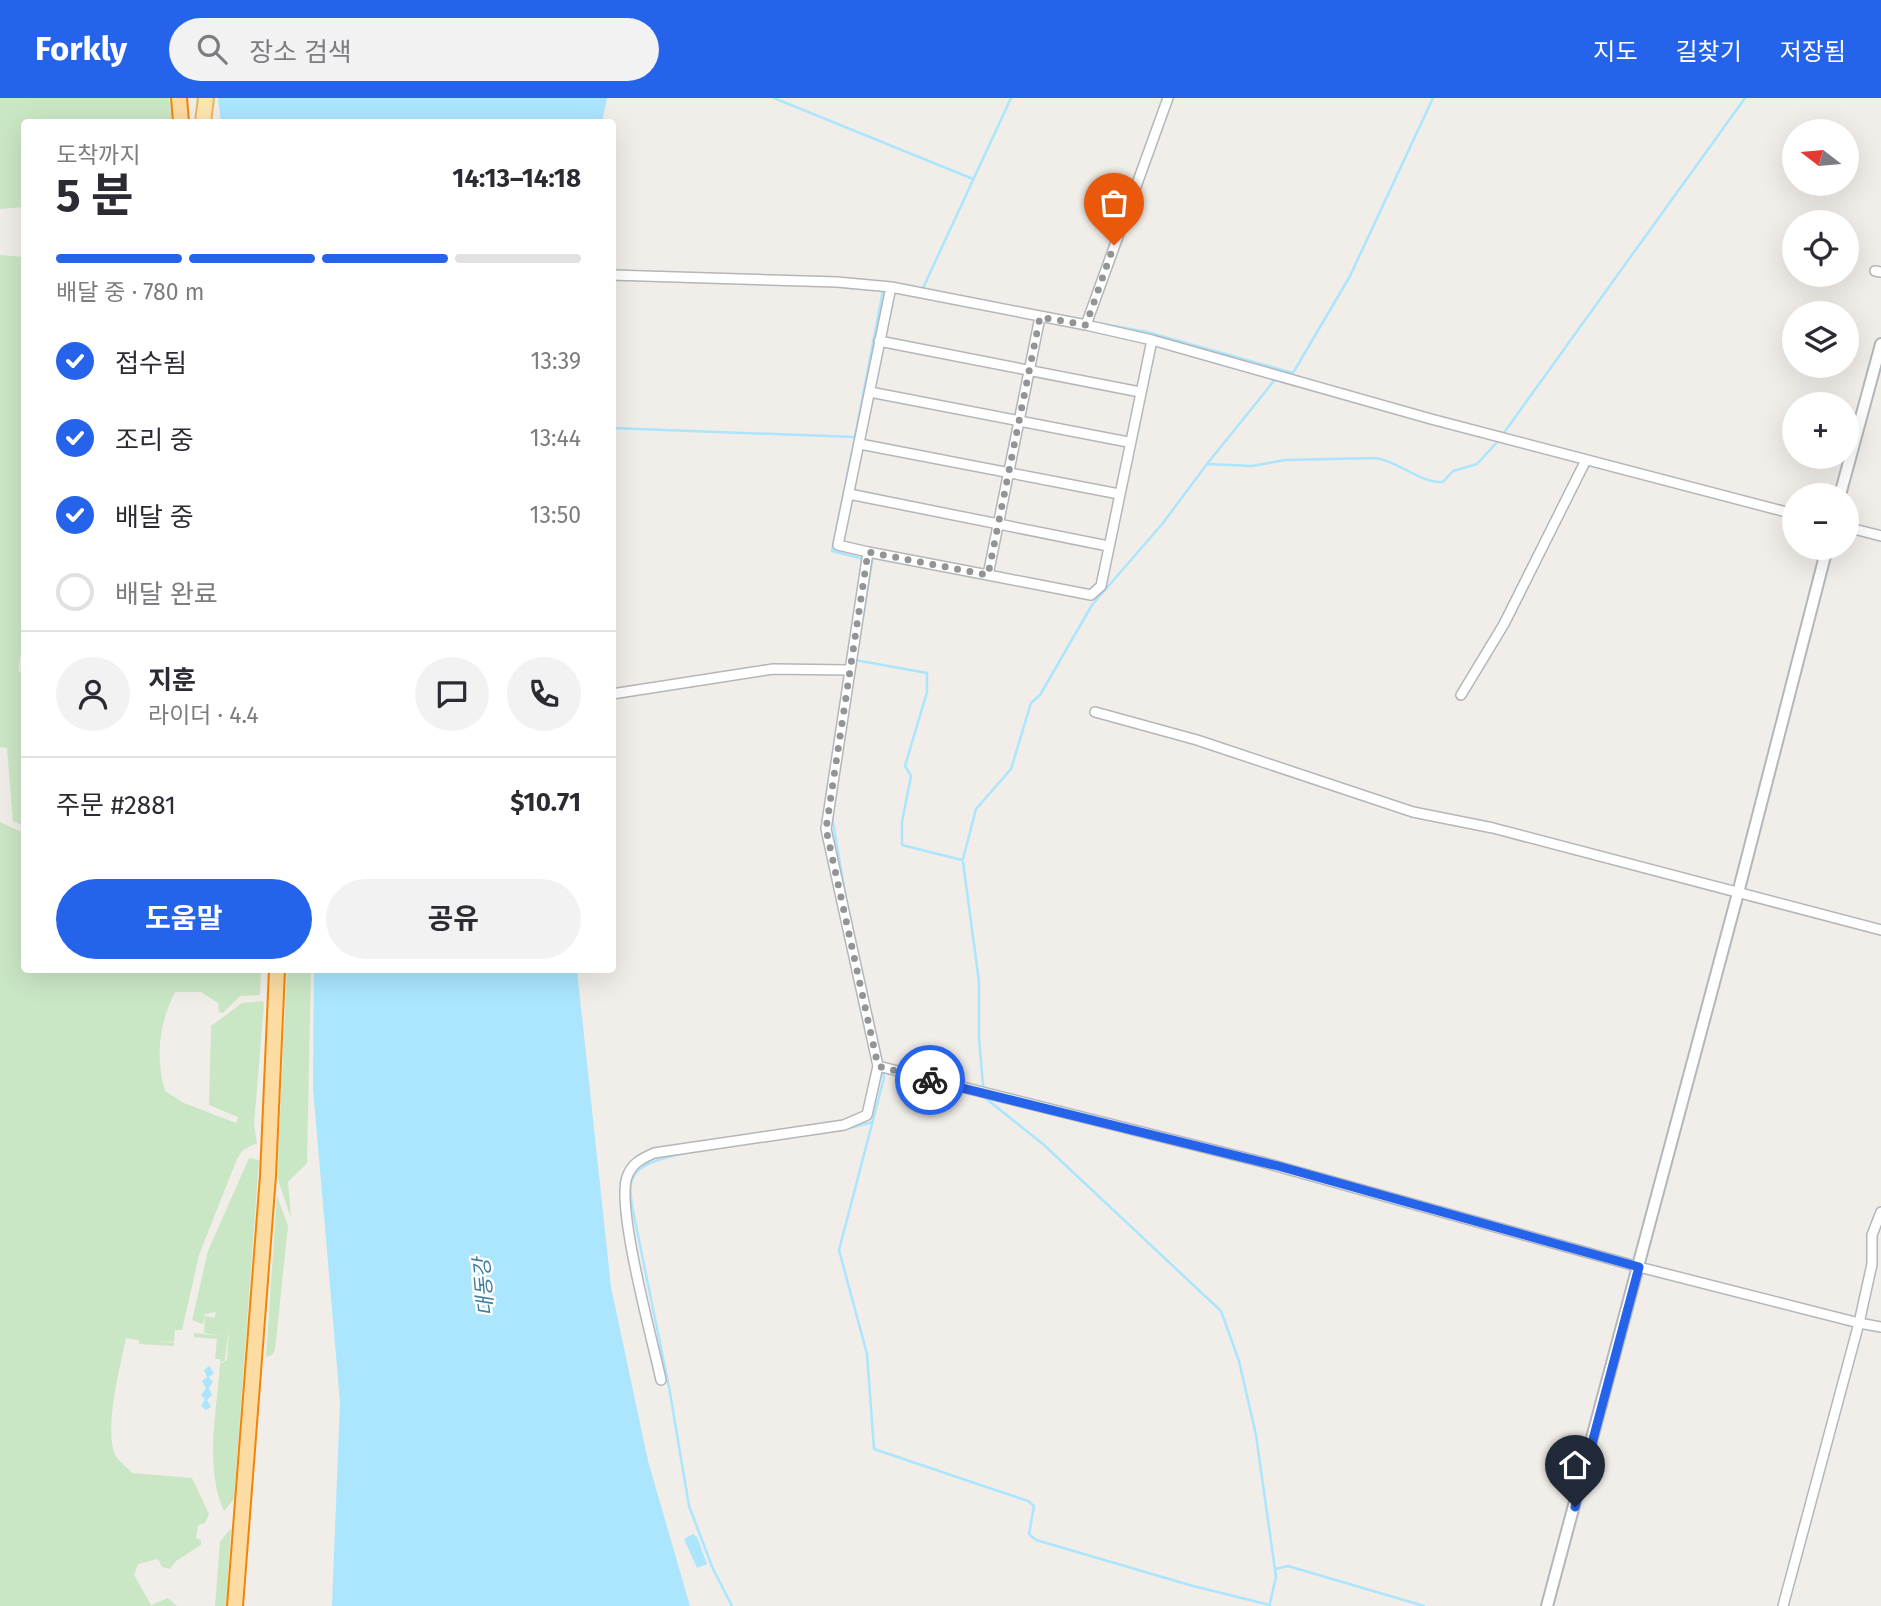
<!DOCTYPE html>
<html lang="ko">
<meta charset="utf-8">
<style>
:root{--surface:#fff;--page:#f2f2f3;--text:#2b2b33;--muted:#7c7c81;--line:#e1e1e2;--accent:#2563eb}
body{margin:0;font-family:"Fira Sans","Noto Sans KR",sans-serif;background:var(--page);color:var(--text);height:100vh;display:flex;flex-direction:column;font-size:26px;white-space:nowrap}
*{box-sizing:border-box;margin:0}
p{font-size:23px;color:var(--muted)}
.icon{flex:none;width:38px;height:38px;fill:none;stroke:currentColor;stroke-width:2;stroke-linecap:round;stroke-linejoin:round}
.map{position:relative;flex:1;overflow:hidden}
.panel{position:absolute;left:21px;top:21px;width:595px;height:854px;display:flex;flex-direction:column;background:var(--surface);border-radius:7px;box-shadow:0 7px 28px #0002}
.panel>*{flex:none}
.needle{width:46px;rotate:286deg}
.buttons{position:absolute;left:1782px;top:21px;display:grid;gap:14px}
.buttons a{display:grid;place-items:center;width:77px;height:77px;border-radius:50%;background:var(--surface);box-shadow:0 7px 28px #0002;font-size:35px}
.pin{position:absolute;display:grid;place-items:center;width:60px;height:60px;color:#fff;margin:-72px -30px;border-radius:50% 50% 50% 0;rotate:-45deg;box-shadow:0 0 7px #0007}
.pin .icon{rotate:45deg}
.courier{position:absolute;display:grid;place-items:center;width:70px;height:70px;margin:-35px;border:5px solid #2563eb;border-radius:50%;background:#fff;color:#222;box-shadow:0 2px 9px #0007}
.headline em{font-style:normal;font-weight:700}
.headline div{display:flex;flex-direction:column-reverse}
.headline{display:flex;align-items:center;justify-content:space-between;height:119px;padding:0 35px}
h1{font-size:46px;font-weight:700;line-height:52px}
.bar{display:grid;grid-template-columns:repeat(4,1fr);gap:10px 7px;align-content:center;height:84px;padding:0 35px}
.bar i{height:9px;border-radius:5px;background:var(--line)}
.bar .active{background:var(--accent)}
.bar p{grid-column:span 4}
.line{display:flex;align-items:center;gap:18px;padding:0 35px;border-top:2px solid var(--line)}
.line div{flex:1}
.round{display:grid;place-items:center;flex:none;width:74px;height:74px;border-radius:37px;background:var(--page)}
ol{padding:0 35px;list-style:none}
li{display:flex;align-items:center;gap:21px;height:77px}
li p{margin-inline-start:auto}
li .icon{padding:7px;border-radius:50%;background:var(--accent);color:#fff;stroke-width:4}
li:last-child{color:var(--muted)}
li i{width:38px;height:38px;border:4px solid var(--line);border-radius:50%}
.action{display:flex;gap:14px;margin-top:auto;padding:14px 35px}
.action a{flex:1;height:80px;border-radius:42px;background:var(--accent);color:#fff;font-size:28px;font-weight:700;line-height:80px;text-align:center}
.action a+a{background:var(--page);color:var(--text)}
header{display:flex;align-items:center;gap:42px;box-sizing:border-box;height:98px;padding:0 35px;background:var(--accent);color:#fff}
header strong{font-size:33px}
nav{display:flex;gap:38px;margin-inline-start:auto;font-size:24px}
.search{width:490px;height:63px;background:var(--page);display:flex;align-items:center;gap:18px;box-sizing:border-box;padding:0 24px;border-radius:38px;color:var(--muted);font-size:26px}
.map>svg:first-child{display:block}
.green{fill:#cae7c5}
.water{fill:#abe6fe}
.lines{fill:none;stroke-linecap:round;stroke-linejoin:round}
.stream{stroke:#abe6fe;stroke-width:2.5}
.minor-casing{stroke:#b3b6ba;stroke-width:12}
.tertiary-casing{stroke:#b3b6ba;stroke-width:14}
.primary-casing{stroke:#efb362;stroke-width:18}
.trunk-casing{stroke:#f48504;stroke-width:18}
.minor{stroke:#fff;stroke-width:9}
.tertiary{stroke:#fff;stroke-width:10}
.primary{stroke:#fee5b0;stroke-width:14}
.trunk{stroke:#fcdca2;stroke-width:14}
.done{stroke:#929495;stroke-width:7;stroke-dasharray:0 12.6}
.route{stroke:#2563eb;stroke-width:9}
.labels{text-anchor:middle;stroke-width:5;stroke-linejoin:round;paint-order:stroke}
.water-label{font-size:21px;font-style:italic;fill:#407d9f;stroke:#fff}
</style>
<header>
<strong>Forkly</strong>
<div class="search"><svg class="icon" aria-label="search" viewBox="0 0 24 24"><circle cx="10" cy="10" r="6"/><path d="M15 15l6 6"/></svg>장소 검색</div>
<nav><a>지도</a><a>길찾기</a><a>저장됨</a></nav>
</header>
<div class="map">
<svg width="1881" height="1508" viewBox="0 0 1881 1508">
<rect width="100%" height="100%" fill="#f1ede8"/>
<path class="green" d="M0,0h169l3,24h-148v85l-24,2z
M0,157l24,2v101l-3,16 3,3v258l-6,36 6,3v152l-11,-5 -6,-73 -7,-1z
M0,724l24,11v137h237l-1,25 -20,1 -17,17 -4,-1 -1,-9 -17,-11h-26c-16,33 -20,64 -10,99l19,12 52,20 2,-6 -29,-12 2,-79 31,-23 21,-2 1,4 -10,119 3,19 -14,7 -6,9 -38,96 -17,75h-7l-1,12 -14,-1 14,2v3l-35,-2v-4l-13,-2c-6,29 -21,87 -12,114 2,8 13,15 18,21l60,5 17,36 -4,9 -7,2 -2,13 5,2v5l-25,16 -6,8 -8,-2 -4,-8 -20,5 -4,11 17,30 17,-7 9,8h-177z
M287,872h24l-4,193 -19,19 3,36 -14,-41z
M249,1060l10,2 -25,339 -10,12c-20,-44 -7,-100 -4,-147l7,-4 2,-32 -4,32 -5,3v-4h-5l2,-20 -23,-2v-4l27,3 -17,-3 1,-17 9,2 2,-6 -11,2 -2,10 -11,-4 16,-69z
M277,1098l11,30 -13,124 -3,5 -6,2z
M231,1430l-5,78h-11l5,-64z"/>
<path class="water" d="M218,0h389l-5,24h-381z
M314,872h263l34,317 37,174 42,145h-358l8,-204 -27,-314z
M209,1268l5,7 -5,4 4,5 -4,6 3,7 -5,5 4,7 -5,3 -5,-4 4,-7 -4,-4 5,-7 -4,-7 5,-4 -3,-7z
M693,1436l4,3 10,27 -10,4 -13,-29z"/>
<g class="lines">
<path class="stream" d="M774,0l199,81
M884,185l108,19
M923,190l88,-190
M1098,225l49,9 146,41 57,-97 83,-178
M612,330l243,9 28,-147
M1503,336l242,-336
M855,339l-23,114 40,10 -9,56
M1207,366l70,-87
M855,562l72,13v19l-22,74 6,10 -9,46v23l60,15
M832,719l16,93
M963,761l13,-50 35,-40 20,-66 9,-8 52,-90 71,-82 44,-59 45,2 33,-6 90,-2c24,3 44,25 68,24l10,-11 24,-7 22,-24
M963,764l16,120v56l5,59 60,48 177,166 18,50 17,74 20,142 -6,26
M883,972l1,8 -45,172 28,104 7,95 154,52 6,5 -5,28 7,6 157,46 77,19
M845,1031l28,-7
M1275,1471l13,-3 136,40
M732,1508l-19,-37 -24,-63 -20,-119 -37,-181c-1,-11 -4,-22 3,-32 14,-23 122,-31 152,-36"/>
<g class="minor-casing">
<path id="minor" d="M1875,173l6,1
M612,177l225,7 54,5 195,38 66,15 279,79 363,95
M1086,227l82,-227
M879,243l261,51
M870,294l258,50
M860,346l259,50
M849,396l259,52
M1846,429l35,9
M868,454l120,23 52,-258
M988,477l103,20 10,-9 51,-246
M612,596l161,-25 75,1
M1461,597l43,-71 82,-164
M1095,614l102,28 216,72 80,16 388,102
M878,968l384,96 377,105 220,56 -76,283
M1881,1114l-9,23v29l-13,59 22,4
M661,1282c-8,-38 -45,-172 -34,-203 5,-14 14,-18 27,-24l190,-28 23,-10 11,-49 -52,-237 42,-277 -30,-7 53,-258"/>
</g>
<g class="tertiary-casing">
<path id="tertiary" d="M1840,397l41,-151
M1547,1508l191,-713 89,-345"/>
</g>
<g class="primary-casing">
<path id="primary" d="M203,24l3,-24"/>
</g>
<g class="trunk-casing">
<path id="trunk" d="M179,0l2,24
M235,1508l33,-430 9,-206"/>
</g>
<use href="#minor" class="minor"/>
<use href="#tertiary" class="tertiary"/>
<use href="#primary" class="primary"/>
<use href="#trunk" class="trunk"/>
</g>
<g class="lines">
<path class="done" d="M930,982l-52,-14 -52,-237 42,-277 120,23 52,-258 46,8 28,-80"/>
<path class="route" d="M930,982l348,86 361,101 -64,240"/>
</g>
<g class="labels">
<g class="water-label">
<text transform="translate(484 1189) rotate(-95)" y="7">대동강</text>
</g>
</g>
</svg>
<div class="buttons">
<a><svg class="needle" viewBox="-14 -14 28 28"><path d="M0-13l5 13h-10z" fill="#e53935"/><path d="M0 13l5-13h-10z" fill="#7c7c81"/></svg></a>
<a><svg class="icon" aria-label="locate" viewBox="0 0 24 24"><circle cx="12" cy="12" r="6"/><path d="M12 2v4M12 18v4M2 12h4M18 12h4"/></svg></a>
<a><svg class="icon" aria-label="layers" viewBox="0 0 24 24"><path d="M12 4l9 5-9 5-9-5zM3 14l9 5 9-5"/></svg></a>
<a>+</a>
<a>−</a>
</div>
<div class="pin" style="left:1114px;top:147px;background:#ea580c"><svg class="icon" aria-label="bag" viewBox="0 0 24 24"><path d="M5 8h14l-1 12H6zM9 8a3 3 0 0 1 6 0"/></svg></div>
<div class="pin" style="left:1575px;top:1409px;background:#1f2937"><svg class="icon" aria-label="home" viewBox="0 0 24 24"><path d="M3 11l9-7 9 7M6 9v11h12V9"/></svg></div>
<div class="courier" style="left:930px;top:982px"><svg class="icon" aria-label="bike" viewBox="0 0 24 24"><circle cx="6" cy="16" r="4"/><circle cx="18" cy="16" r="4"/><path d="M6 16l4-8h5l3 8M10 8l3 8H6M13 5h3"/></svg></div>
<section class="panel">
<div class="headline"><div><h1>5 분</h1><p>도착까지</p></div><em>14:13–14:18</em></div>
<div class="bar"><i class="active"></i><i class="active"></i><i class="active"></i><i></i><p>배달 중 · 780 m</p></div>
<ol>
<li><svg class="icon" aria-label="check" viewBox="0 0 24 24"><path d="M5 12l5 5 9-10"/></svg>접수됨<p>13:39</p></li>
<li><svg class="icon" aria-label="check" viewBox="0 0 24 24"><path d="M5 12l5 5 9-10"/></svg>조리 중<p>13:44</p></li>
<li><svg class="icon" aria-label="check" viewBox="0 0 24 24"><path d="M5 12l5 5 9-10"/></svg>배달 중<p>13:50</p></li>
<li><i></i>배달 완료</li>
</ol>
<div class="line" style="height:126px"><a class="round"><svg class="icon" aria-label="person" viewBox="0 0 24 24"><circle cx="12" cy="8" r="4"/><path d="M4 21q1-7 8-7t8 7"/></svg></a><div><b>지훈</b><p>라이더 · 4.4</p></div><a class="round"><svg class="icon" aria-label="chat" viewBox="0 0 24 24"><path d="M4 5h16v11H9l-5 4z"/></svg></a><a class="round"><svg class="icon" aria-label="phone" viewBox="0 0 24 24"><path d="M5 4h4l2 5-3 2q2 4 5 5l2-3 5 2v4C11 20 4 13 5 4z"/></svg></a></div>
<div class="line" style="height:91px"><div>주문 #2881</div><b>$10.71</b></div>
<div class="action"><a>도움말</a><a>공유</a></div>
</section>
</div>
